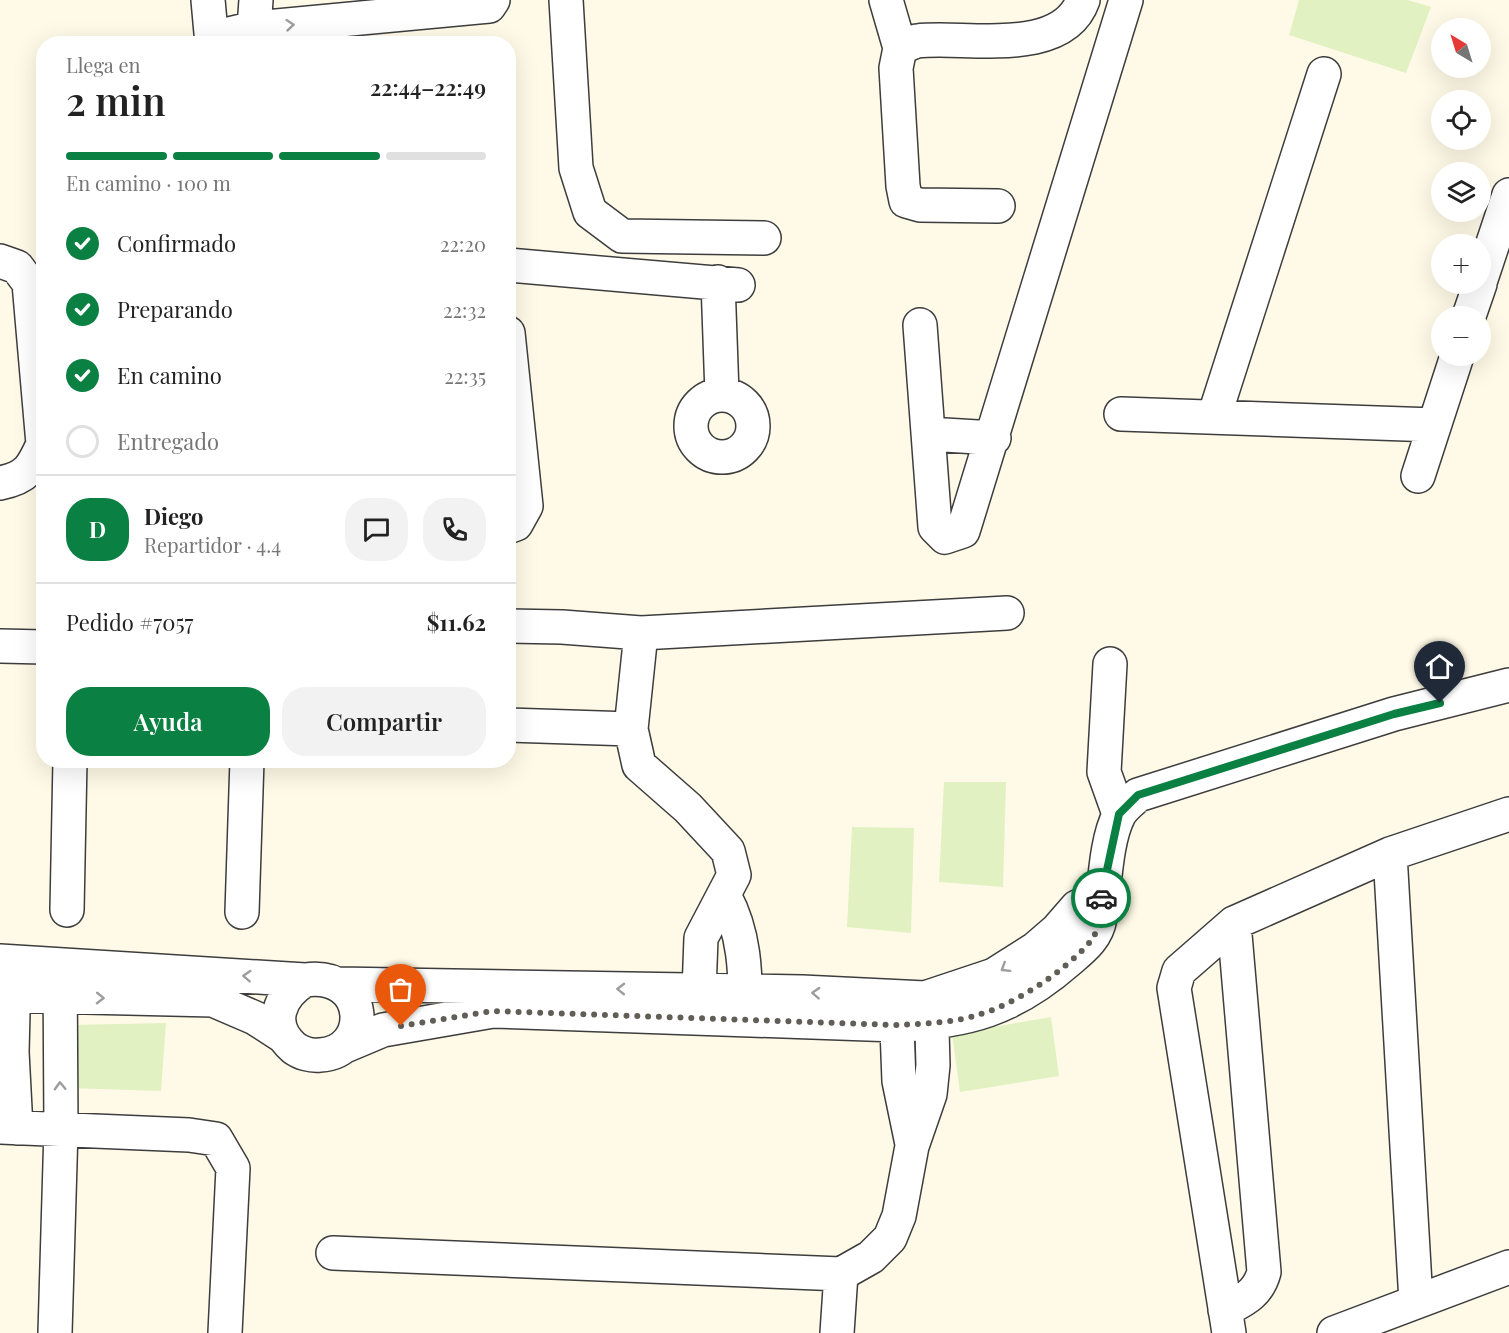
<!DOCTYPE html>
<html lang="es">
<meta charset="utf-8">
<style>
:root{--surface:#fff;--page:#f2f2f2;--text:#222;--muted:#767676;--line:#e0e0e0;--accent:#0b8043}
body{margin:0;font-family:"Playfair Display",serif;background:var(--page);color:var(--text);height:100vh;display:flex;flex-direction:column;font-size:22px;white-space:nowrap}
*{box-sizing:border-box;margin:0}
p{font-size:20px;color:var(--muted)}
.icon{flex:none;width:33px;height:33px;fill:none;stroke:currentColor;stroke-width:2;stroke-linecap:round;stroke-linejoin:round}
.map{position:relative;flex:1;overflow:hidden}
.details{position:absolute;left:36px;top:36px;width:480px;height:732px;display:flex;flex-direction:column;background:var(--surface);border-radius:24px;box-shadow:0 6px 24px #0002}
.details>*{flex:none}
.needle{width:39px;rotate:322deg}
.buttons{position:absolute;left:1431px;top:18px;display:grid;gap:12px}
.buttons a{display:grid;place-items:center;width:60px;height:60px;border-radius:50%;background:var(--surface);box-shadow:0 6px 24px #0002;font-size:30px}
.pin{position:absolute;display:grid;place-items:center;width:51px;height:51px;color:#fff;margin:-62px -26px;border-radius:50% 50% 50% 0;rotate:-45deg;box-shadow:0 0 6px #0007}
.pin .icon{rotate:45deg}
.courier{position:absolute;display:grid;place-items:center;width:60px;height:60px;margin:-30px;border:4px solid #0b8043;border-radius:50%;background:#fff;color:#222;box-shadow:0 2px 8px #0007}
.headline em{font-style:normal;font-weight:600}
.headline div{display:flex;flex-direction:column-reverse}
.headline{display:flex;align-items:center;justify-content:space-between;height:102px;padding:0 30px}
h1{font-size:39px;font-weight:600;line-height:45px}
.bar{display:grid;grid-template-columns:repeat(4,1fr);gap:9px 6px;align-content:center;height:72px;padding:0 30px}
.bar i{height:8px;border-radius:4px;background:var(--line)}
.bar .selected{background:var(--accent)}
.bar p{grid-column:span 4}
.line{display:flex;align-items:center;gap:15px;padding:0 30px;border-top:2px solid var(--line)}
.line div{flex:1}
.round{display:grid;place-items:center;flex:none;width:63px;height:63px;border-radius:24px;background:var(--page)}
ol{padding:0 30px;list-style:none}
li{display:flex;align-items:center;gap:18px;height:66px}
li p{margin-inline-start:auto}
li .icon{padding:6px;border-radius:50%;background:var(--accent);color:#fff;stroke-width:4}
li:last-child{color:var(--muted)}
li i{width:33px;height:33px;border:3px solid var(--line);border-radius:50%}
.cta{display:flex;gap:12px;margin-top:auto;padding:12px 30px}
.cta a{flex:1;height:69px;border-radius:24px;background:var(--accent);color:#fff;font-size:24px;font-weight:600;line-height:69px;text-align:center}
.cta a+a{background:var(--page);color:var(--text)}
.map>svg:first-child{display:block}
.pitch{fill:#e2f1c2}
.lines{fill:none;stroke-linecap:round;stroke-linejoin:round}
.minor-casing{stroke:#3d3d3d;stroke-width:36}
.minor{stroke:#fff;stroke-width:33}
.oneway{stroke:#9d9d9d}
.done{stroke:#605e57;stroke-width:6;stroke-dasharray:0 10.8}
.route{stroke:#0b8043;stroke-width:8}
</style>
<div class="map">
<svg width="1509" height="1333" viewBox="0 0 1509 1333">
<rect width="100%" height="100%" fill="#fffae7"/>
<path class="pitch" d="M1299,0h109l23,7 -25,66 -117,-38z
M944,782h62l-3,105 -64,-5z
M852,827l62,1 -3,105 -64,-6z
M1051,1017l8,59 -99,16 -8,-58z
M166,1023l-5,68 -94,-3 3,-63z"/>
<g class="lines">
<g class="minor-casing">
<path id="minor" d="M208,0l4,44
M566,0l10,168 14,44 32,24 142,2
M886,0l14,48
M254,28l2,-28
M212,38l42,-10 235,-22 4,-6
M998,206l-78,-1 -14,-4 -3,-15 -7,-118 4,-20c6,-2 12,-6 17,-7 46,-6 145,18 166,-41
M0,261l17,6 12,16 14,161c-10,23 -16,34 -43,39
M508,265l230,20
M718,282l4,112
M1480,282l29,-87
M1469,316l11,-32
M920,325l15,202 10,10 18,-6 163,-531
M508,333l18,173 -10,18 -8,3
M691 426a31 31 0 1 1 62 0a31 31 0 1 1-62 0Z
M1121,414l313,11
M1214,417l110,-343
M928,434l66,4
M1418,476l39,-120
M508,626l54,1 79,6
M0,646l44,1
M1110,664l-6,108 15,42
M508,725l123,4
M1390,854l26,448
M725,897c19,35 21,75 20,115
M67,910l3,-150
M242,912l5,-152
M0,961l305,19c65,-9 68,72 15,75 -9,1 -19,-2 -26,-7 -27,-23 -15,-52 11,-68
M14,973l-2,79 4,76
M339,984l463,8 123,6 69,-23 41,-26 22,-19 20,-23 24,-11
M0,995l213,5 42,18 28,18
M896,1002l3,79 13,63
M698,1018l3,-80 33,-63 -6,-24 -40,-43 -49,-43 -8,-36 10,-96 366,-20
M345,1046l38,-16 110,-19 403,14c72,-3 117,-16 172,-64 14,-12 29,-23 32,-43 5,-29 5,-76 19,-103 4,-8 13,-14 19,-20l256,-81 115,-29
M0,1127l189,8 27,4 17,29 -8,165
M333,1253l508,21 30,-17 19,-19 9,-22 13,-70 18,-52 3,-29 -2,-69
M1225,1310c19,-10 33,-16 39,-38l-30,-349
M55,1333l6,-204 -1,-164
M837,1333l4,-59
M1229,1333l-55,-345 5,-17 55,-48 156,-69 119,-40
M1334,1333l175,-66"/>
</g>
<use href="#minor" class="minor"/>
</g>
<defs><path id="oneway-chevron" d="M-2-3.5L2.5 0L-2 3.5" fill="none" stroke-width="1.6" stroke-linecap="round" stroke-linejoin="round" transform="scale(1.5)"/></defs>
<g class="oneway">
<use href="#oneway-chevron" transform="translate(290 25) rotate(-5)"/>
<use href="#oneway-chevron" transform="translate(1005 968) rotate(148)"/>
<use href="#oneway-chevron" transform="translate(247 976) rotate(-177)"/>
<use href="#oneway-chevron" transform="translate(621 989) rotate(-179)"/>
<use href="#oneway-chevron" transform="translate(816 993) rotate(-177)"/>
<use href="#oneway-chevron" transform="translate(100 998) rotate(1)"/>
<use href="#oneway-chevron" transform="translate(60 1086) rotate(-92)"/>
</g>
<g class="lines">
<path class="done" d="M401,1026l92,-15 403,14c26,-1 53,-2 78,-9 39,-10 90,-44 116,-74 10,-12 10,-29 11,-44"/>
<path class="route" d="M1101,898l18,-84 19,-19 256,-81 46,-11"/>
</g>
</svg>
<div class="buttons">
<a><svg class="needle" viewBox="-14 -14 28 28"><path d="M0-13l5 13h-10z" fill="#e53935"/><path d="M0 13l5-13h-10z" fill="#767676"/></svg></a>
<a><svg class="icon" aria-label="locate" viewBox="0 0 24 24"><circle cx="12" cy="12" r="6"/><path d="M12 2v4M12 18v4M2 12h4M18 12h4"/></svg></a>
<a><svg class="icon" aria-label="layers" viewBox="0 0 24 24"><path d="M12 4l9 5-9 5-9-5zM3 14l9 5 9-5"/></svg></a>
<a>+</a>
<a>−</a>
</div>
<div class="pin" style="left:401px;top:1026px;background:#ea580c"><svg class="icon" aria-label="bag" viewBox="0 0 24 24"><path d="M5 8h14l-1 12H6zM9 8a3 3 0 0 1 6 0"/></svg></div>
<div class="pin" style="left:1440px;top:703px;background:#1f2937"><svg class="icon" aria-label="home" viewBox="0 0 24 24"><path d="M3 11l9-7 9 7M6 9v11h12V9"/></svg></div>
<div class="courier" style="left:1101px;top:898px"><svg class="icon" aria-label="car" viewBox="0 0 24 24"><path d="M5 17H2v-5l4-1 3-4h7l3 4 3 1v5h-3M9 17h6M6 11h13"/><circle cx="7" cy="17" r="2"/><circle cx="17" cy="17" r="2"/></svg></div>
<section class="details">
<div class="headline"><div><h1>2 min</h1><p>Llega en</p></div><em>22:44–22:49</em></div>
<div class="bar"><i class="selected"></i><i class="selected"></i><i class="selected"></i><i></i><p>En camino · 100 m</p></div>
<ol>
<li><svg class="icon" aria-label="check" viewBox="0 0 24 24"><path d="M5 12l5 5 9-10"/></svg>Confirmado<p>22:20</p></li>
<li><svg class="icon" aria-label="check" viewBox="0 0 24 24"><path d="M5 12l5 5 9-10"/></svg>Preparando<p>22:32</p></li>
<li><svg class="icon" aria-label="check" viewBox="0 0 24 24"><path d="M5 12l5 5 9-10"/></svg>En camino<p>22:35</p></li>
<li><i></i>Entregado</li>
</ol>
<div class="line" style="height:108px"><b class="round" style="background:var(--accent);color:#fff">D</b><div><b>Diego</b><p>Repartidor · 4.4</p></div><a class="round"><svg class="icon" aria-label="chat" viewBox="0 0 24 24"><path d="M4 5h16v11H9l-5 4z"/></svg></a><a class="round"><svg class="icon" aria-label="phone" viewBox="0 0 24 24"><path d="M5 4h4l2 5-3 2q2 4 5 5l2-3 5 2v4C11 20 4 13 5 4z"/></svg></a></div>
<div class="line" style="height:78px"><div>Pedido #7057</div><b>$11.62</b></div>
<div class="cta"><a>Ayuda</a><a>Compartir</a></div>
</section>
</div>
